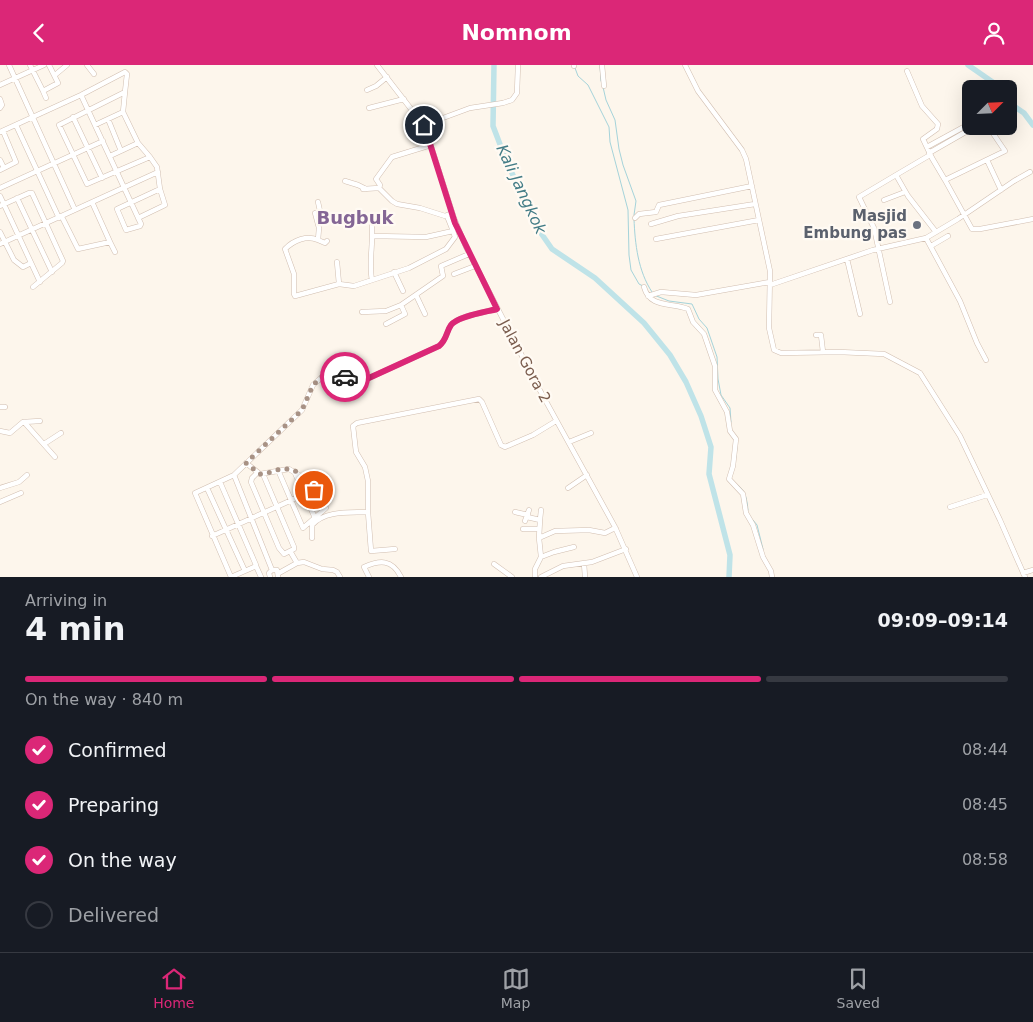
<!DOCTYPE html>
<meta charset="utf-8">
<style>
:root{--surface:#171b24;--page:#242831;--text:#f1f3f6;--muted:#9ea1a6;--line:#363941;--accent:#db2777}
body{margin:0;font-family:"DejaVu Sans",sans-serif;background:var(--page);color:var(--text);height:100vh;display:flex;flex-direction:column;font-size:19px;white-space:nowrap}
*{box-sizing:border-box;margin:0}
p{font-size:16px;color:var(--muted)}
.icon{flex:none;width:28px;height:28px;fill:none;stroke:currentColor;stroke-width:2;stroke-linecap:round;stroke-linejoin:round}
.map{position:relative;height:512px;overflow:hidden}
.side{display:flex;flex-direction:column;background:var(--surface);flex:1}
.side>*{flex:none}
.needle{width:32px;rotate:66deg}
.buttons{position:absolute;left:962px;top:15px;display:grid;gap:10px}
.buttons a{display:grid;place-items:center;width:55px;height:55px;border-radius:8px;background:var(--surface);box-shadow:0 5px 20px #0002;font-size:25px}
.pin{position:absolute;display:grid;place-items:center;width:42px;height:42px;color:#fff;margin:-21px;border:2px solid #fff;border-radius:50%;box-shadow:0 1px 5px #0007}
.courier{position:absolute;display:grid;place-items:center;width:50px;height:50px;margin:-25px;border:4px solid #db2777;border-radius:50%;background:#fff;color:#222;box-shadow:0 1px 6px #0007}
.overview em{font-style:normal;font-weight:800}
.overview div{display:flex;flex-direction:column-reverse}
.overview{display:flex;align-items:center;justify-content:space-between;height:85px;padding:0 25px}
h1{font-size:32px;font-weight:800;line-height:38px}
.bar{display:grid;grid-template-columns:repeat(4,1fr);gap:8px 5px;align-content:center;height:60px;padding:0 25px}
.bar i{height:6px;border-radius:4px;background:var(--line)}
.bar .selected{background:var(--accent)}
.bar p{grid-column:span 4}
ol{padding:0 25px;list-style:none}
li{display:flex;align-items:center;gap:15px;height:55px}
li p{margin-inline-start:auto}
li .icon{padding:5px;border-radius:50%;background:var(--accent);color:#fff;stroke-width:4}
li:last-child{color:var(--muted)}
li i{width:28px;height:28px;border:2px solid var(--line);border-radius:50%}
header{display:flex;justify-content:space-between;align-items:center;height:65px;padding:0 25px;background:var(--accent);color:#fff;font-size:22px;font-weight:800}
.tabs{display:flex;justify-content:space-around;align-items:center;height:70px;border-top:1px solid var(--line);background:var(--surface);font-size:14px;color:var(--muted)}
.tabs a{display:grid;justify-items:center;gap:2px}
.tabs .selected{color:var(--accent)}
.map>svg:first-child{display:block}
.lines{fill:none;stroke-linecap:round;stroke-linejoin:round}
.stream{stroke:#a5d3da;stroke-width:1}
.river{stroke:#bfe3e8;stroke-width:5.5}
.minor-casing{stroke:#d1beb0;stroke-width:5.5}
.minor{stroke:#fff;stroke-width:4.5}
.done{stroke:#a89285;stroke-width:5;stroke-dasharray:0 9}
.route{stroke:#db2777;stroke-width:6}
.worship-dot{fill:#6b7280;stroke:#fffaf3;stroke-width:2}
.labels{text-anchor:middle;stroke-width:4.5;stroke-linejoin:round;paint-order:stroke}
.worship-label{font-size:15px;font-weight:bold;fill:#5b616d;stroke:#fffaf3;text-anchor:end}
.street-label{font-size:15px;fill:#7a5c4d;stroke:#fffaf3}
.water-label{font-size:16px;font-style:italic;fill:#437c86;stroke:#fffaf3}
.quarter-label{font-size:18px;font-weight:bold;fill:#846695;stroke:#fffaf3}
</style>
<header><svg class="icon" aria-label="back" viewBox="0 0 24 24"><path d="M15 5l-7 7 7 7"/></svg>Nomnom<svg class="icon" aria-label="person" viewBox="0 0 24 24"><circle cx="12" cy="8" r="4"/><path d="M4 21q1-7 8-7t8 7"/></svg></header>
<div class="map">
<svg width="1033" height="512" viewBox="0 0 1033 512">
<rect width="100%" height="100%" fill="#fdf6ec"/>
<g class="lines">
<path class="stream" d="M600,0l1,16
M575,3l3,8 10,9 21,42 1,15 18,68 1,45 2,15 8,14 4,2
M603,22l3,13 9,20 4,29 4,16 13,36 -2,14
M634,154c1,25 4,52 18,73
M654,230l15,6 23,3 7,15 8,9 10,29 1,22 3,16 9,13 1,14
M736,392l1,-11
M738,420c8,7 9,15 10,25
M753,455l4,5 6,24"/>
<path class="river" d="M494,0l-1,61 13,34 30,66 16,23 43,29 49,45 26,32 16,27 15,34 10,31 -2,27 21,81 -1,22
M968,0l26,18 4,6
M1009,38l15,10 9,12"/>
<g class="minor-casing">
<path id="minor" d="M9,0l66,145
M30,0l13,26 15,-8 -9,-18
M87,0l7,9
M377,0l48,62 29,91 12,29 71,138 78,142 22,50
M602,0l2,21
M685,0l13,26 44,59 4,9 24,112 -1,57 5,22 7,3 58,-1 45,2 36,19 40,63 40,84 25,57
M574,1v-1
M907,6l15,35 16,18 -1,5 -14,10 9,19 13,22
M55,10l12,-10
M0,20l44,-20
M367,25l9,-4 11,-9
M43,26l3,7
M81,30c20,43 40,86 60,129l-1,2 -14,4 -9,-21 43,-20
M0,34l2,6 -2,3
M369,43l35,-9
M123,47l15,31
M73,52l29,61
M108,54l13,32
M1009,57l3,4
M16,60l43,93
M95,60l28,-13 2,-20 -66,33 28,59 63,-27 -12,-14 -28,13
M424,60l46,-17 33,-5 9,-3 5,-7 1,-28
M988,61l17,25 -60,29 27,49h8l53,-10
M0,67l81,-37 44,-23 2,2 -2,18
M431,80l-39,12 -16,22 4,6 -1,3 13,13 5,3 23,4 25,8 7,-3
M927,82l44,-24
M929,88l47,-27
M930,90l-34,20 12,21 28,36
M0,95l4,8
M987,95l14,30
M0,105l16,-8 -13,-31
M345,116l13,4 8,4
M0,123l103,-47
M363,124l16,-1
M0,131l40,86
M17,133l35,74
M884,135l21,-8
M318,137l2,9 -5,2 4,15 -1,12c-11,-5 -24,0 -33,9l9,25v20l1,2 44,-12 15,2 55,-18 37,-19 9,-12 -2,-6 -27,6 -53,-1
M0,141l29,-13h3l31,68 -1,2 -29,24
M447,151l6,15 1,-1
M62,152l16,32 32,-7 -18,-40
M371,152c4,21 -3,43 1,63
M138,153l27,-13 -5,-16 -3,-22 -7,-10
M635,153l4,-4 17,-2 3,-7 93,-19
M651,159l27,-8 77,-12
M0,167l14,28 9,7 8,-4
M926,173l34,63 17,42 9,17
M656,174l103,-19
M318,175l7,3 2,-2
M110,177l5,10
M0,179l158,-72
M931,181l17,-10
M847,194l13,55
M337,197l2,22
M394,207l9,19
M454,209l21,-8
M770,220l103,-35 53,-12 32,-19 56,-38 16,-9
M644,222c6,22 28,15 44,22l5,13 11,12 11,32v24l12,22 3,19 6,8 -3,27 -4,13 14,15 3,19 7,12 10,32 8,14 1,6
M416,230l9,19
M648,231l13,-4 35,3 74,-13
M890,237l-16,-74 -15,-31 37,-22
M362,247l24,-1 15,-6 42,-29 -2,-10 28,-12
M386,259l19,-10 -4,-9
M816,270h5l2,17
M0,342h5
M24,357l31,35
M0,366l10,2 13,-11 17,-1
M569,377l22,-9
M44,379l17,-11
M278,405l25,58 23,-20 -7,-17 -5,-1
M294,406l21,47
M257,408l-5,5 -1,4 28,66 5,6 10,-5v-2l-31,-73
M220,417l36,83 -2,2 -23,10
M0,423l19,-6 8,-7
M207,423l38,83
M568,423l19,-13
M0,437l21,-9
M950,442l37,-12
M515,447l13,3
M527,452l13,3 -1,18
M540,455l1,-10
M525,456l4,-11
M523,464h16
M212,471l102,-46 -5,-9 -20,-12 -29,5 -14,-11
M312,473v-13c14,-15 37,-12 56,-13
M395,484l-24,2 -3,-39v-31l-3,-14 -9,-15 -3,-26 4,-3 122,-24 3,3 19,43 4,2 28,-12 23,-14
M541,492l13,-5 20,-5
M297,498l7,-1 18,7 11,1 4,2 3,5
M584,498l1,14
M494,499l18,13
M256,501l5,11
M272,505h5l1,7
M279,508l18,-10 -7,-12
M1023,508l10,-3
M231,512l-36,-84 39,-18
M270,512l-1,-4 3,-3 -38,-95 68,-65 11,-25 18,-16 6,1 18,13h3l81,-37c8,-6 7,-14 12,-21 6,-9 35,-13 46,-16
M369,512l-5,-10c16,-7 28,-8 37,10
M535,512v-8l6,-12 -2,-19 16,-7 34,-1 16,3 8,-4h3
M541,512l22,-11 29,-4 34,-13"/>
</g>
<use href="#minor" class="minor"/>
</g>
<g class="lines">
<path class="done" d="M314,425c-2,-9 -17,-21 -27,-21 -9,-1 -18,5 -27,5l-14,-11 56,-53 11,-25 15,-14 6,-2 11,8"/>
<path class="route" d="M345,312l10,6h3l81,-37c8,-6 7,-14 12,-21 7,-9 35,-13 46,-16l-42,-86 -31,-98"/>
</g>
<circle class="worship-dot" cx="917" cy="160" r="5"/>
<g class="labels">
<g class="worship-label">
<text x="907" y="156">Masjid<tspan x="907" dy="17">Embung pas</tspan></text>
</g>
<g class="street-label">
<text transform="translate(525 296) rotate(62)" y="5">Jalan Gora 2</text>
</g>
<g class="water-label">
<text transform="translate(522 124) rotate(65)" y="6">Kali Jangkok</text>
</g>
<g class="quarter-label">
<text x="355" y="159">Bugbuk</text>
</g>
</g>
</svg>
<div class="buttons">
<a><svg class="needle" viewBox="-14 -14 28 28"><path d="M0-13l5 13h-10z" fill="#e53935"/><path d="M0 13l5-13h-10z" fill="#9ea1a6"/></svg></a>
</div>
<div class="pin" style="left:314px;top:425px;background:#ea580c"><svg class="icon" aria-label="bag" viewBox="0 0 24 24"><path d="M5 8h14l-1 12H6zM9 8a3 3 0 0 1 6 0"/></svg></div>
<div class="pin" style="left:424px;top:60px;background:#1f2937"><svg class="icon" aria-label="home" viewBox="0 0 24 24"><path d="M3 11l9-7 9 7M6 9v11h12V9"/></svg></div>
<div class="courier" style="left:345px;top:312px"><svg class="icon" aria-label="car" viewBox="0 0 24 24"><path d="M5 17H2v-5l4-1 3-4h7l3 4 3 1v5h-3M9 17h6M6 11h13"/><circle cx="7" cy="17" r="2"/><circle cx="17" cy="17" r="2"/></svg></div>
</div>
<section class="side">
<div class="overview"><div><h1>4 min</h1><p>Arriving in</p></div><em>09:09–09:14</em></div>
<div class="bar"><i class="selected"></i><i class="selected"></i><i class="selected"></i><i></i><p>On the way · 840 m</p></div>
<ol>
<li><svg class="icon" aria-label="check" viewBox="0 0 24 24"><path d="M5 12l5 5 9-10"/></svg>Confirmed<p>08:44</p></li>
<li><svg class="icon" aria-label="check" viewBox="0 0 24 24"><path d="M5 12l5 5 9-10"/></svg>Preparing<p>08:45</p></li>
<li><svg class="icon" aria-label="check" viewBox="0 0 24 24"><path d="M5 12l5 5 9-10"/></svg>On the way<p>08:58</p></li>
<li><i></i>Delivered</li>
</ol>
</section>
<nav class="tabs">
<a class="selected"><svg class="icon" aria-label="home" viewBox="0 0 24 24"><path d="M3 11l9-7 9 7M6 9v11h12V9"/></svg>Home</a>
<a><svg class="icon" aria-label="map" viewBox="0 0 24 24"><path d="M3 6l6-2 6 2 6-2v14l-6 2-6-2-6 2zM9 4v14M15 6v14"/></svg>Map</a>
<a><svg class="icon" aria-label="saved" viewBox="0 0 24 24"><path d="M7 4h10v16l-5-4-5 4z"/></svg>Saved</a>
</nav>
